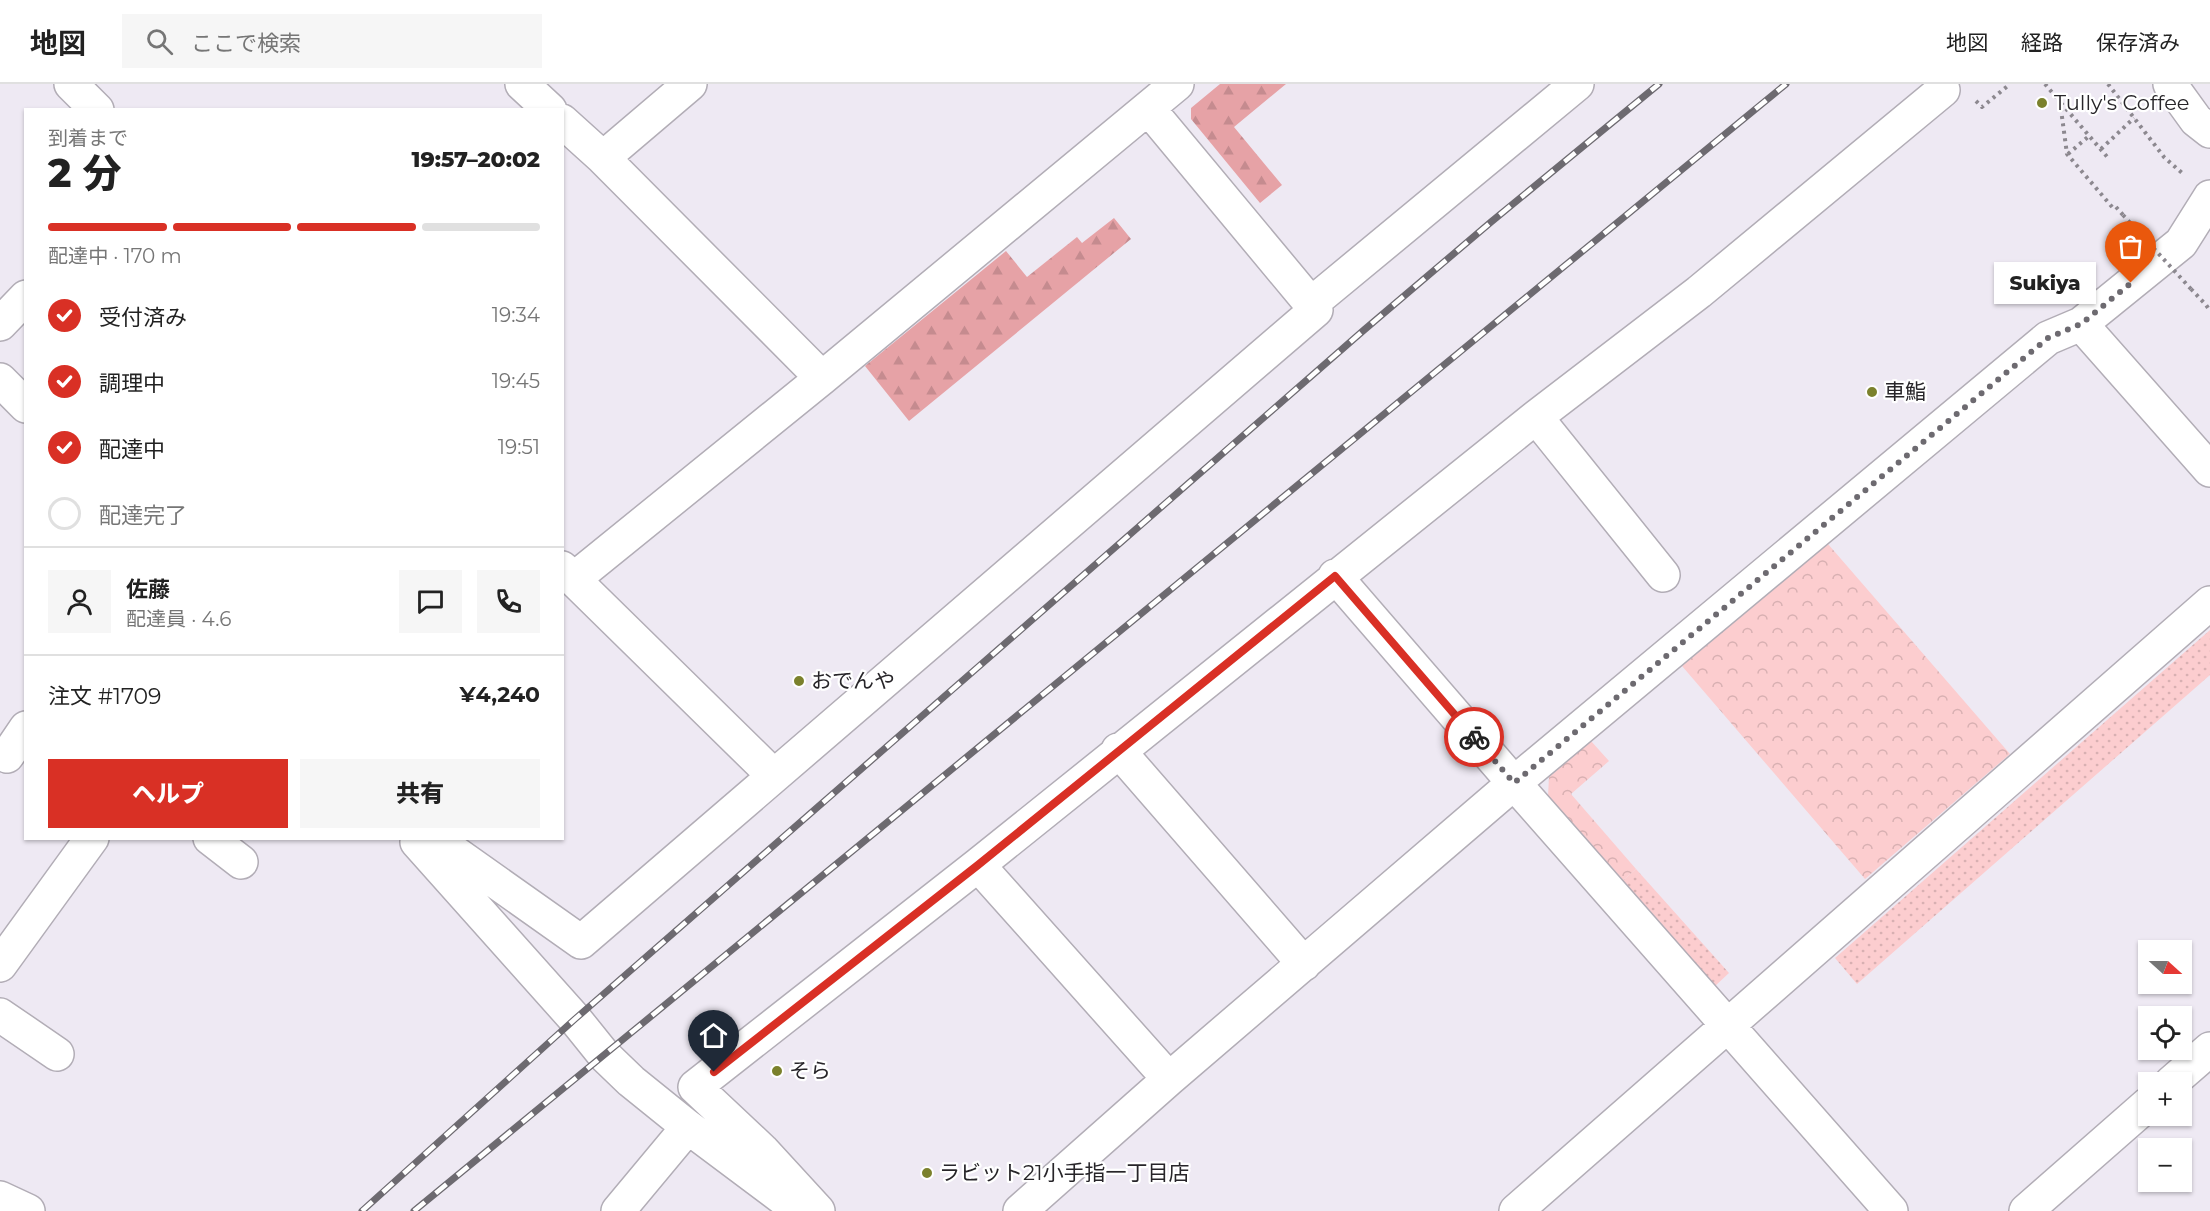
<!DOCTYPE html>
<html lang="ja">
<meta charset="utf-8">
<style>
:root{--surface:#fff;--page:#f6f6f6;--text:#222;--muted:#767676;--line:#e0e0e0;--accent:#d93025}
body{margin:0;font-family:Montserrat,"Noto Sans JP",sans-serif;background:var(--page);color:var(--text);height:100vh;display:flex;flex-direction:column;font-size:22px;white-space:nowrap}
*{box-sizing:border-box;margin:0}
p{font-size:20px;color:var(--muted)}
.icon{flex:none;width:33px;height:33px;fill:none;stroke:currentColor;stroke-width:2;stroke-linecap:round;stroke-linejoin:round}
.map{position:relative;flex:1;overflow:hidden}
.sheet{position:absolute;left:24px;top:24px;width:540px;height:732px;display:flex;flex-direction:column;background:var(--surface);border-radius:0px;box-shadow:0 2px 4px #0004}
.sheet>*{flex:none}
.needle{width:39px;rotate:111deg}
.buttons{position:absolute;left:2138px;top:856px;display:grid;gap:12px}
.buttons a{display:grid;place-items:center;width:54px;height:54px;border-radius:0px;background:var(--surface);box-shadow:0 2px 4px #0004;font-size:30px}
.pin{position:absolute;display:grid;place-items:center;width:51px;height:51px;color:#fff;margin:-62px -26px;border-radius:50% 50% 50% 0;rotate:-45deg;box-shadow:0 0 6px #0007}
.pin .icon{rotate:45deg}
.courier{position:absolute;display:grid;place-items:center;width:60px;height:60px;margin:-30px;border:4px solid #d93025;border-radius:50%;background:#fff;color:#222;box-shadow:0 2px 8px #0007}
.bubble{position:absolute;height:42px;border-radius:0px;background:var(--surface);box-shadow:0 2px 4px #0004;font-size:20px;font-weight:800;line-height:42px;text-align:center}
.headline em{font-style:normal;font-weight:800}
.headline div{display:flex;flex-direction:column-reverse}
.headline{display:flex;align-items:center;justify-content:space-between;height:102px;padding:0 24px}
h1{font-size:39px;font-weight:800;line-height:45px}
.bar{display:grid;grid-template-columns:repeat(4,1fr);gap:9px 6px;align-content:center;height:72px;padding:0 24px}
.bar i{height:8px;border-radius:4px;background:var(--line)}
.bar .on{background:var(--accent)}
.bar p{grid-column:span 4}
.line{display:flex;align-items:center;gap:15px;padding:0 24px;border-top:2px solid var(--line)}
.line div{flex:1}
.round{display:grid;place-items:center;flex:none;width:63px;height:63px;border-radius:0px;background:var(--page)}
ol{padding:0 24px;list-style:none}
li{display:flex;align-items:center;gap:18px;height:66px}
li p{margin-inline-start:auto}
li .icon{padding:6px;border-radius:50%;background:var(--accent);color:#fff;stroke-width:4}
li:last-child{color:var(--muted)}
li i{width:33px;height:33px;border:3px solid var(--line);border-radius:50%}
.primary-button{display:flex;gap:12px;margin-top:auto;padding:12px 24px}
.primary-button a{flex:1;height:69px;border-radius:0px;background:var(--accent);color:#fff;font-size:24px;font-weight:800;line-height:69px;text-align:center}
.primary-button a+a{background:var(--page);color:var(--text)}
header{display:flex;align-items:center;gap:36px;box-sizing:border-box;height:84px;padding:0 30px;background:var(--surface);border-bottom:2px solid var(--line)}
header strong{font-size:28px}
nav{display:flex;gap:33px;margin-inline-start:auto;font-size:21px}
.search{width:420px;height:54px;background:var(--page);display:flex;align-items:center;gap:15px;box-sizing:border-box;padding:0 21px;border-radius:0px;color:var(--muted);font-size:22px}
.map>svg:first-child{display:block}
.grass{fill:url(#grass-dots)}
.forest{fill:url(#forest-firs)}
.park{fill:url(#park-crowns)}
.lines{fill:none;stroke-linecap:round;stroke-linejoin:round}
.minor-casing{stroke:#b2adb6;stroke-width:36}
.path{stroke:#8c888f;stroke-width:4;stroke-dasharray:3 4.5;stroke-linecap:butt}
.minor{stroke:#fff;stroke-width:33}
.rail-casing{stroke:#6d6a70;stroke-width:7}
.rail{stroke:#fff;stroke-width:4.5;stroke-dasharray:14;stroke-linecap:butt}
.path-bridge{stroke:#8c888f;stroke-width:4;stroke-dasharray:3 4.5;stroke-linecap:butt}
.done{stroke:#6d6a70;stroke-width:6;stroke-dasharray:0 10.8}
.route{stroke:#d93025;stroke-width:8}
.poi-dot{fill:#7b812c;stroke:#fff;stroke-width:2}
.labels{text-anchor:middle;stroke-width:4.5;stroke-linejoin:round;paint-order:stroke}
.poi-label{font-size:21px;fill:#272529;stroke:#fff;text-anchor:start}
</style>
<header>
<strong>地図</strong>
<div class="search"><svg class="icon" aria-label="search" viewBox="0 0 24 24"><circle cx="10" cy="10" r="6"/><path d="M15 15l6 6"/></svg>ここで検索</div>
<nav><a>地図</a><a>経路</a><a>保存済み</a></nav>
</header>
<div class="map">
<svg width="2210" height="1127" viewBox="0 0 2210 1127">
<defs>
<pattern id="grass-dots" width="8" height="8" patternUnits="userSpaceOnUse" patternTransform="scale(1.5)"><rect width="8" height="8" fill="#fccdcf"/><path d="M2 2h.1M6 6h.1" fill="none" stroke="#d8b0b2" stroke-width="1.8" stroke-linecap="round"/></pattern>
<pattern id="forest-firs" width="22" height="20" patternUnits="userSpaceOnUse" patternTransform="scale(1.5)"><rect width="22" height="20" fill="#e6a2a6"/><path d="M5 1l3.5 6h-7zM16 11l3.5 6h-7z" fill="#c58b8f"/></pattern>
<pattern id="park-crowns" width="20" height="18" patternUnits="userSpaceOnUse" patternTransform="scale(1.5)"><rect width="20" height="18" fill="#fccdcf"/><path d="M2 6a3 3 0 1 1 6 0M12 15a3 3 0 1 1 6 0" fill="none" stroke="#d8b0b2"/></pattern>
</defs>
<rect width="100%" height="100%" fill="#eee9f3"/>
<path class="grass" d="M2210,546v45l-353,309 -22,-26z
M1636,785l93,104 -15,14 -93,-105z"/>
<path class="forest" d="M1220,0h66l-52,43 48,58 -22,18 -69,-84v-11z
M1114,134l17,21 -222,182 -44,-55 141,-115 21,26 50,-40 5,6z"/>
<path class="park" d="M1828,460l182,210 -145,125 -183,-213z
M1591,657l18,20 -38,33 65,75 -15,13 -73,-86 1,-19z"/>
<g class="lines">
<g class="minor-casing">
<path id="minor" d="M71,0l26,26
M522,0l28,26
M2170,0l26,36 14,11
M562,37l41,37 219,220
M603,74l87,-74
M2210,113l-29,46 -100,81 129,146
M1311,220l266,-220
M0,240l26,-27
M0,296l26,26
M1536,333l127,158
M562,484l211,207
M1335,492l179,207 377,428
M574,495l248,-201 355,-294
M1118,666l186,214
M7,672l19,-28
M210,754l31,24
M434,754l147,104 735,-632 -168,-202
M417,758l158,177 29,36 27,26 57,46 104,78
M978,781l191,214
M0,881l92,-127
M0,931l57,39
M2171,999l39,-34
M0,1114l28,13
M618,1127l70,-84
M818,1127l-56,-61 -67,-63 283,-222 558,-448 163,-125 244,-202
M1020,1127l149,-132 345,-296 534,-445 33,-14
M1516,1127l694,-608
M2026,1127l122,-107"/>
</g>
<path class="path" d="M2045,0l15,18 7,52 46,54 3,-1 7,8
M2108,0l56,73 18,16
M1976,17l6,6 28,-23
M2061,19l48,56
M2101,65l33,-31
M2068,70l21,-18
M2191,205l15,16 4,6"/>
<use href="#minor" class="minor"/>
<g class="rail-casing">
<path id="rail" d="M362,1127l213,-192 789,-689 127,-108 168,-138
M414,1127l1372,-1127"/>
</g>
<use href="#rail" class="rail"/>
<path class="path-bridge" d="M2123,131l68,74"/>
</g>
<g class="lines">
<path class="done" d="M1474,653l40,46 534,-445 33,-14 50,-41"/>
<path class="route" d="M714,988l264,-207 357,-289 139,161"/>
</g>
<g class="poi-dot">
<circle cx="2042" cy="19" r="6"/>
<circle cx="1872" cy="308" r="6"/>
<circle cx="799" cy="597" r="6"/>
<circle cx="777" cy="987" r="6"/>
<circle cx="927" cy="1089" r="6"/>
</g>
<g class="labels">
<g class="poi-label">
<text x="2054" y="26">Tully's Coffee</text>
<text x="1884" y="315">車鮨</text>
<text x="811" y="604">おでんや</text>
<text x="789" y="994">そら</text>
<text x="939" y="1096">ラビット21小手指一丁目店</text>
</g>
</g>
</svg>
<div class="buttons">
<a><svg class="needle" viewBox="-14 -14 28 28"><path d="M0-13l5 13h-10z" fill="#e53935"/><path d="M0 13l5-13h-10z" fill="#767676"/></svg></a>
<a><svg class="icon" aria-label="locate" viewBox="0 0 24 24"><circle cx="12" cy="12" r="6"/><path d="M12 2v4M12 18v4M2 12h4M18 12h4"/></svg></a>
<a>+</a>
<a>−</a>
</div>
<div class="pin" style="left:2131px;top:199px;background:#ea580c"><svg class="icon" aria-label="bag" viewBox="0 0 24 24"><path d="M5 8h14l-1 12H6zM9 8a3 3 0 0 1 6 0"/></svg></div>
<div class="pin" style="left:714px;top:988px;background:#1f2937"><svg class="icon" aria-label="home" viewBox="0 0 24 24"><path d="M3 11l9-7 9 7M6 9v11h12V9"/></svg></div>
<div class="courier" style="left:1474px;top:653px"><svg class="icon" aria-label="bike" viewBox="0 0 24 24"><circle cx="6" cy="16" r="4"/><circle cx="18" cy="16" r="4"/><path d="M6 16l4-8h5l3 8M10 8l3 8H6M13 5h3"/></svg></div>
<div class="bubble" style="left:1994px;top:178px;width:102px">Sukiya</div>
<section class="sheet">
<div class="headline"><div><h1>2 分</h1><p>到着まで</p></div><em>19:57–20:02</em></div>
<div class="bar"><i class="on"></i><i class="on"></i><i class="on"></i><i></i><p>配達中 · 170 m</p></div>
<ol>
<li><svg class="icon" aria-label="check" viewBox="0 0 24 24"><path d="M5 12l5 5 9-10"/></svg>受付済み<p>19:34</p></li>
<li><svg class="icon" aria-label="check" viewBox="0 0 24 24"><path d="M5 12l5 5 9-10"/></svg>調理中<p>19:45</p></li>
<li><svg class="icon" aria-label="check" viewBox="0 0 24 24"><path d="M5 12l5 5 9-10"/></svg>配達中<p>19:51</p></li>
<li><i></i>配達完了</li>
</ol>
<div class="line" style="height:108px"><a class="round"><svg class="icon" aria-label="person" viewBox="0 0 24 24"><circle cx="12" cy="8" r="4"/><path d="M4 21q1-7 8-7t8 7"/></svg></a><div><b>佐藤</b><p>配達員 · 4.6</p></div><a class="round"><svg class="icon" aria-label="chat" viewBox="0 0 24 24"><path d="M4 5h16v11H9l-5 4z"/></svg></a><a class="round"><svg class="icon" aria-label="phone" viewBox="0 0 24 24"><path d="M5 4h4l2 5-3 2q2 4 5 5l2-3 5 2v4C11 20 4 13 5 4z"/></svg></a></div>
<div class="line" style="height:78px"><div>注文 #1709</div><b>¥4,240</b></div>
<div class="primary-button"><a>ヘルプ</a><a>共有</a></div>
</section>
</div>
